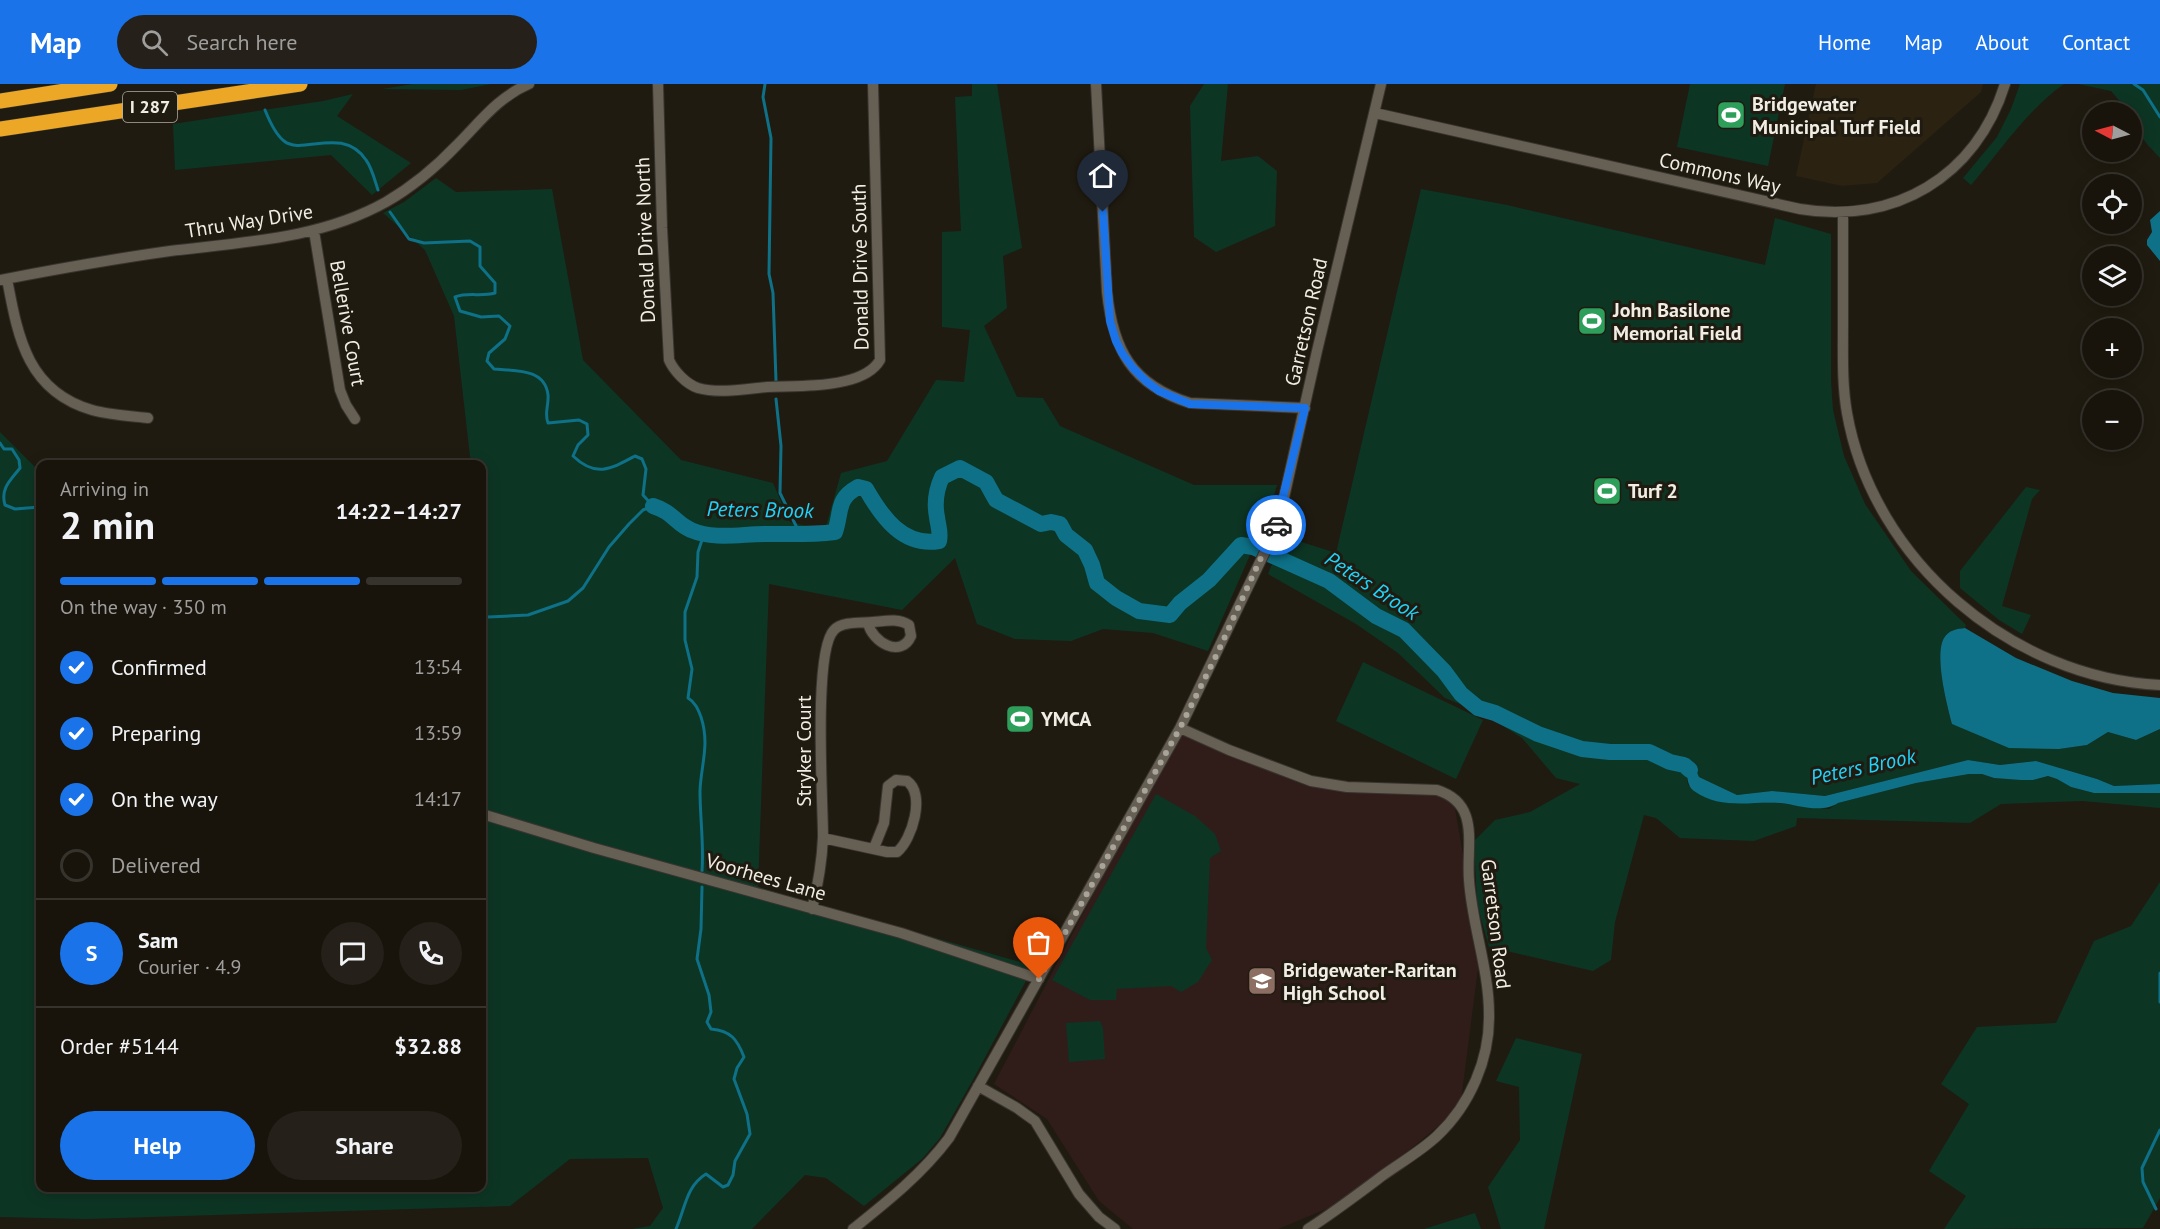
<!DOCTYPE html>
<meta charset="utf-8">
<style>
:root{--surface:#18140c;--page:#25211a;--text:#f1f3f6;--muted:#9f9e9d;--line:#36332d;--accent:#1a73e8}
body{margin:0;font-family:"PT Sans",sans-serif;background:var(--page);color:var(--text);height:100vh;display:flex;flex-direction:column;font-size:22px;white-space:nowrap}
*{box-sizing:border-box;margin:0}
p{font-size:20px;color:var(--muted)}
.icon{flex:none;width:33px;height:33px;fill:none;stroke:currentColor;stroke-width:2;stroke-linecap:round;stroke-linejoin:round}
.map{position:relative;flex:1;overflow:hidden}
.drawer{position:absolute;left:36px;top:376px;width:450px;height:732px;display:flex;flex-direction:column;background:var(--surface);border-radius:12px;box-shadow:0 3px 15px #0003,0 0 0 2px var(--line)}
.drawer>*{flex:none}
.needle{width:39px;rotate:276deg}
.fabs{position:absolute;left:2082px;top:18px;display:grid;gap:12px}
.fabs a{display:grid;place-items:center;width:60px;height:60px;border-radius:50%;background:var(--surface);box-shadow:0 3px 15px #0003,0 0 0 2px var(--line);font-size:30px}
.pin{position:absolute;display:grid;place-items:center;width:51px;height:51px;color:#fff;margin:-62px -26px;border-radius:50% 50% 50% 0;rotate:-45deg;box-shadow:0 0 6px #0007}
.pin .icon{rotate:45deg}
.courier{position:absolute;display:grid;place-items:center;width:60px;height:60px;margin:-30px;border:4px solid #1a73e8;border-radius:50%;background:#fff;color:#222;box-shadow:0 2px 8px #0007}
.summary em{font-style:normal;font-weight:700}
.summary div{display:flex;flex-direction:column-reverse}
.summary{display:flex;align-items:center;justify-content:space-between;height:102px;padding:0 24px}
h1{font-size:39px;font-weight:700;line-height:45px}
.bar{display:grid;grid-template-columns:repeat(4,1fr);gap:9px 6px;align-content:center;height:72px;padding:0 24px}
.bar i{height:8px;border-radius:4px;background:var(--line)}
.bar .current{background:var(--accent)}
.bar p{grid-column:span 4}
.line{display:flex;align-items:center;gap:15px;padding:0 24px;border-top:2px solid var(--line)}
.line div{flex:1}
.round{display:grid;place-items:center;flex:none;width:63px;height:63px;border-radius:32px;background:var(--page)}
ol{padding:0 24px;list-style:none}
li{display:flex;align-items:center;gap:18px;height:66px}
li p{margin-inline-start:auto}
li .icon{padding:6px;border-radius:50%;background:var(--accent);color:#fff;stroke-width:4}
li:last-child{color:var(--muted)}
li i{width:33px;height:33px;border:3px solid var(--line);border-radius:50%}
.cta{display:flex;gap:12px;margin-top:auto;padding:12px 24px}
.cta a{flex:1;height:69px;border-radius:36px;background:var(--accent);color:#fff;font-size:24px;font-weight:700;line-height:69px;text-align:center}
.cta a+a{background:var(--page);color:var(--text)}
header{display:flex;align-items:center;gap:36px;box-sizing:border-box;height:84px;padding:0 30px;background:var(--accent);color:#fff}
header strong{font-size:28px}
nav{display:flex;gap:33px;margin-inline-start:auto;font-size:21px}
.search{width:420px;height:54px;background:var(--page);display:flex;align-items:center;gap:15px;box-sizing:border-box;padding:0 21px;border-radius:33px;color:var(--muted);font-size:22px}
.map>svg:first-child{display:block}
.built{fill:#2b2211}
.education{fill:#301d1a}
.green{fill:#0d3524}
.water{fill:#0e7187}
.lines{fill:none;stroke-linecap:round;stroke-linejoin:round}
.stream{stroke:#0e7187;stroke-width:3}
.river{stroke:#0e7187;stroke-width:16}
.minor-casing{stroke:#38342f;stroke-width:12}
.highway-casing{stroke:#38342f;stroke-width:16}
.minor{stroke:#665f53;stroke-width:10}
.highway{stroke:#eba725;stroke-width:15}
.done{stroke:#a8a49a;stroke-width:6;stroke-dasharray:0 10.8}
.route{stroke:#1a73e8;stroke-width:8}
.labels{text-anchor:middle;stroke-width:6;stroke-linejoin:round;paint-order:stroke}
.shield{fill:#201b10;stroke:#b2aea5;stroke-width:1.5}
.shield-label{font-size:18px;font-weight:bold;fill:#f1ede5}
.poi-label{font-size:20px;font-weight:bold;fill:#f1ede5;stroke:#201b10;text-anchor:start}
.street-label{font-size:20px;fill:#f1ede5;stroke:#201b10}
.water-label{font-size:21px;font-style:italic;fill:#1fd3fa;stroke:#201b10}
</style>
<header>
<strong>Map</strong>
<div class="search"><svg class="icon" aria-label="search" viewBox="0 0 24 24"><circle cx="10" cy="10" r="6"/><path d="M15 15l6 6"/></svg>Search here</div>
<nav><a>Home</a><a>Map</a><a>About</a><a>Contact</a></nav>
</header>
<div class="map">
<svg width="2160" height="1145" viewBox="0 0 2160 1145">
<rect width="100%" height="100%" fill="#201b10"/>
<path class="built" d="M1816,0h167l-2,8 -104,91 -35,3 -46,-10z"/>
<path class="education" d="M1180,644l156,58 117,11 27,156 -20,155 -110,91 -72,30h-145l-34,-28 -52,-82 -53,-35z"/>
<path class="green" d="M413,0h78l-30,6 -79,-1z
M972,0h25l25,164 -19,8 4,52 -23,18 33,71 26,1 17,28 134,59h83l-14,47 -13,23 -42,96 -55,-18 -50,-4 -32,12 -56,-2 -38,-15 -22,-66 -53,52 -133,-26 -11,303 276,79 -60,112 -34,60 -18,21 -58,47 -38,-28 -21,-3 -53,54h-120l18,-3 13,-18 -15,-50 -78,1 -60,47 -424,13 -86,-2v-785l40,40v716h442v-723h-11l-17,-149 -29,-66 -42,-37 21,-11 32,-24 20,14 96,-3 31,171 98,100 92,23 17,39 35,8 16,-57 46,-12 49,-81 28,2 6,-52 -28,-3v-95l19,-1 -6,-134 17,-1z
M1204,0h24l-7,77 37,-5 19,15 -2,55 -59,26 -22,-15 -4,-131z
M1690,0h95l-17,82 -91,-19z
M2020,0h44c-37,26 -63,66 -93,101l-8,-7 34,-41 14,-28z
M2078,0h82v74c-11,-12 -28,-28 -28,-46h-3l-18,-21z
M353,10l-16,22 74,47 -39,32 -41,-40 -156,15 -2,-46 150,-23z
M1421,105l86,16 258,60 10,-47 56,16v147l2,29 11,46 21,48 46,67 55,54 -1,3c-9,1 -16,2 -21,10 -10,17 3,67 8,86l107,25 28,-4 21,-13 28,8 24,-11v55l-46,2 -17,-7 -61,-18 -36,4 -32,-5 -143,36 -53,-5 -35,4 -38,-18 -2,-6 -18,-5 7,5 2,14 24,14 16,4h49l52,6 9,-6 19,-5 59,-15 53,-9h13l12,4 39,2 15,-4 9,3 14,8 23,6h66v15l-77,-7 -82,3 -31,19 -173,-5 -1,8 -42,15 -74,-3 -24,-20 -12,-3 -29,107 -4,38 -18,11 -104,-24 -12,-43 -3,-63 21,-21 35,-8 50,-28 -24,-6 -34,-40 -38,-24 -39,-16 -47,-45 -42,-29 -88,-50 15,-38 53,17z
M2026,403l14,3 -8,9 -30,107 29,9 -9,19 -23,-14 -39,-32v-17z
M1363,578l120,58 -27,59 -120,-58z
M1156,710l39,22 20,18 6,17 -11,7 -4,90 6,12 -14,22 -17,10 -10,-6 -54,3 -1,11h-26l-38,-20z
M2160,798v316l-17,30 -199,1 22,-33 -37,-25 40,-67 -28,-20 36,-57 79,-4 38,-82 37,-15z
M1100,937l3,7 2,31 -36,3 -3,-39z
M1516,954l66,16 -38,175h-43l-13,-42 32,-47 -1,-53 -23,-6z
M1475,1129l6,16h-57z"/>
<path class="water" d="M2160,127v50l-13,-16v-5l5,-8 -2,-12z
M1965,544l51,30 56,23 41,12 47,5v31l-24,11 -28,-8 -21,13 -28,4 -50,-1 -57,-24c-5,-19 -18,-69 -8,-86 5,-8 12,-9 21,-10z
M1678,676c12,3 17,6 21,17l38,18 35,-4 53,5 143,-36 32,5 36,-4 61,18 17,7 46,-2v9h-66l-23,-6 -14,-8 -9,-3 -15,4h-12l-27,-2 -12,-4h-13l-53,9 -78,20c-17,11 -39,2 -58,0 -29,-2 -60,7 -86,-12 -7,-5 -6,-13 -8,-20l-16,-9z"/>
<g class="lines">
<path class="stream" d="M765,0l-2,13 8,41 -2,136 4,19 3,88
M2134,0l9,6 17,27
M265,26c4,10 10,24 19,31 18,15 58,-16 82,19 6,8 9,21 12,30
M390,128l19,27 15,4 46,-2 10,6v19l15,17v10c-14,4 -27,-1 -40,4l5,14 21,6 18,-1 11,10 -5,13 -16,14 -2,8 7,8c21,2 51,-1 54,26 1,10 -4,18 0,28l31,-3 8,4 1,11 -10,10 -5,11c23,22 38,13 62,0l7,3 4,10 -3,26 10,11 -10,4 -14,14 -20,23 -26,41 -15,13 -40,14 -40,2 -6,-4
M776,315l5,47 -1,47 20,41
M0,359l4,6h8l7,11 1,8c-9,12 -20,20 -15,37l10,4 25,-2
M702,787c2,-27 -2,-53 -2,-80 1,-27 10,-46 1,-74 -3,-8 -6,-15 -13,-19l4,-29 -7,-29v-28l12,-35 1,-25 6,-18
M2160,889v29
M2156,1125l-13,-27 -1,-14 18,-38
M676,1145c9,-20 10,-43 30,-55l17,13 5,-2 5,-10 2,-14 15,-27 -3,-20 -13,-35 3,-11 7,-11c-7,-18 -13,-26 -33,-28l-4,-7 4,-10 -2,-17 -12,-36 4,-30 1,-42"/>
<path class="river" d="M653,422c20,6 23,18 38,24 23,10 50,4 74,4 24,0 46,1 70,-2 7,-21 1,-33 23,-45l8,2c16,28 37,58 73,52 2,-9 -1,-15 -2,-24 -3,-15 -1,-27 5,-40l18,-9 26,14 10,18 45,24 10,-2 9,2 6,11 19,15 7,15 5,18 19,15 23,13 31,4 10,-12 29,-23 32,-35 12,2 76,34 47,35 28,14 40,41 17,23 17,14 17,5 43,21 44,15 28,3h39l21,10 14,3 6,5"/>
<g class="minor-casing">
<path id="minor" d="M658,0l4,144 7,132c5,11 17,24 29,28 21,6 48,1 69,-1 26,-1 53,0 78,-6 13,-3 28,-9 35,-21l-7,-276
M1096,0l11,208c6,58 25,93 83,111l115,5
M1375,29l425,96c94,16 176,-32 205,-125
M1843,130c0,37 0,75 0,113 0,29 -1,58 4,86 26,148 165,265 313,272
M314,147l26,159 6,15 9,14
M7,195c11,58 20,112 85,131 18,5 38,6 56,8
M0,196c57,-11 113,-21 170,-29 74,-9 150,-12 216,-49 26,-15 51,-36 71,-57 23,-23 41,-48 72,-61
M1180,644l49,22 82,31 36,6 90,3c44,14 29,55 32,90 3,45 20,89 20,134 1,45 -19,91 -52,122 -16,15 -37,27 -55,40 -24,18 -49,37 -74,53
M482,730l112,34 307,85 138,46
M823,754l64,14h10c15,-12 29,-58 10,-71l-11,-1 -8,6 -4,37 -10,25
M812,825c6,-24 10,-47 11,-72 0,-36 -10,-186 11,-207 8,-9 28,-7 39,-8 12,-1 25,-4 36,3l2,11c-10,23 -39,6 -43,-13
M978,1002l39,22 18,13 44,73 20,23 16,12
M853,1145c35,-28 69,-55 96,-91l231,-410 95,-197 6,-20 36,-160 64,-267"/>
</g>
<g class="highway-casing">
<path id="highway" d="M0,17l110,-17
M0,45l300,-45"/>
</g>
<use href="#minor" class="minor"/>
<use href="#highway" class="highway"/>
</g>
<g class="lines">
<path class="done" d="M1039,895l141,-251 37,-74 59,-129"/>
<path class="route" d="M1103,128l7,109 6,20 6,12 11,15 14,14 12,9 31,13 115,4 -29,117"/>
</g>
<defs>
<g id="stadium-square" transform="scale(1.5)"><rect x="-9" y="-9" width="18" height="18" rx="4" fill="#2e9e5b" stroke="#201b10"/><path d="M0-5a6.5 5 0 1 0 0 10a6.5 5 0 1 0 0-10ZM-3.5-1.8h7v3.6h-7Z" fill="#fff"/></g>
<g id="school-square" transform="scale(1.5)"><rect x="-9" y="-9" width="18" height="18" rx="4" fill="#8d6e63" stroke="#201b10"/><path d="M0-5L7-2L0 1L-7-2ZM-4 1L0 2.5L4 1V4Q0 6-4 4Z" fill="#fff"/></g>
</defs>
<g fill-rule="evenodd">
<use href="#stadium-square" x="1731" y="31"/>
<use href="#stadium-square" x="1592" y="237"/>
<use href="#stadium-square" x="1607" y="407"/>
<use href="#stadium-square" x="1020" y="635"/>
<use href="#school-square" x="1262" y="897"/>
</g>
<g class="labels">
<rect class="shield" x="123" y="8" width="54" height="30" rx="4.5"/>
<g class="shield-label">
<text x="150" y="29">I 287</text>
</g>
<g class="poi-label">
<text x="1752" y="27">Bridgewater<tspan x="1752" dy="23">Municipal Turf Field</tspan></text>
<text x="1613" y="233">John Basilone<tspan x="1613" dy="23">Memorial Field</tspan></text>
<text x="1628" y="414">Turf 2</text>
<text x="1041" y="642">YMCA</text>
<text x="1283" y="893">Bridgewater-Raritan<tspan x="1283" dy="23">High School</tspan></text>
</g>
<g class="street-label">
<text transform="translate(1720 89) rotate(13)" y="7">Commons Way</text>
<text transform="translate(249 137) rotate(-9)" y="7">Thru Way Drive</text>
<text transform="translate(645 156) rotate(-92)" y="7">Donald Drive North</text>
<text transform="translate(860 183) rotate(-91)" y="7">Donald Drive South</text>
<text transform="translate(1306 238) rotate(-77)" y="7">Garretson Road</text>
<text transform="translate(348 239) rotate(80)" y="7">Bellerive Court</text>
<text transform="translate(804 667) rotate(-90)" y="7">Stryker Court</text>
<text transform="translate(766 793) rotate(16)" y="7">Voorhees Lane</text>
<text transform="translate(1496 840) rotate(83)" y="7">Garretson Road</text>
</g>
<g class="water-label">
<text transform="translate(760 426) rotate(1)" y="7">Peters Brook</text>
<text transform="translate(1372 502) rotate(33)" y="7">Peters Brook</text>
<text transform="translate(1863 683) rotate(-12)" y="7">Peters Brook</text>
</g>
</g>
</svg>
<div class="fabs">
<a><svg class="needle" viewBox="-14 -14 28 28"><path d="M0-13l5 13h-10z" fill="#e53935"/><path d="M0 13l5-13h-10z" fill="#9f9e9d"/></svg></a>
<a><svg class="icon" aria-label="locate" viewBox="0 0 24 24"><circle cx="12" cy="12" r="6"/><path d="M12 2v4M12 18v4M2 12h4M18 12h4"/></svg></a>
<a><svg class="icon" aria-label="layers" viewBox="0 0 24 24"><path d="M12 4l9 5-9 5-9-5zM3 14l9 5 9-5"/></svg></a>
<a>+</a>
<a>−</a>
</div>
<div class="pin" style="left:1039px;top:895px;background:#ea580c"><svg class="icon" aria-label="bag" viewBox="0 0 24 24"><path d="M5 8h14l-1 12H6zM9 8a3 3 0 0 1 6 0"/></svg></div>
<div class="pin" style="left:1103px;top:128px;background:#1f2937"><svg class="icon" aria-label="home" viewBox="0 0 24 24"><path d="M3 11l9-7 9 7M6 9v11h12V9"/></svg></div>
<div class="courier" style="left:1276px;top:441px"><svg class="icon" aria-label="car" viewBox="0 0 24 24"><path d="M5 17H2v-5l4-1 3-4h7l3 4 3 1v5h-3M9 17h6M6 11h13"/><circle cx="7" cy="17" r="2"/><circle cx="17" cy="17" r="2"/></svg></div>
<section class="drawer">
<div class="summary"><div><h1>2 min</h1><p>Arriving in</p></div><em>14:22–14:27</em></div>
<div class="bar"><i class="current"></i><i class="current"></i><i class="current"></i><i></i><p>On the way · 350 m</p></div>
<ol>
<li><svg class="icon" aria-label="check" viewBox="0 0 24 24"><path d="M5 12l5 5 9-10"/></svg>Confirmed<p>13:54</p></li>
<li><svg class="icon" aria-label="check" viewBox="0 0 24 24"><path d="M5 12l5 5 9-10"/></svg>Preparing<p>13:59</p></li>
<li><svg class="icon" aria-label="check" viewBox="0 0 24 24"><path d="M5 12l5 5 9-10"/></svg>On the way<p>14:17</p></li>
<li><i></i>Delivered</li>
</ol>
<div class="line" style="height:108px"><b class="round" style="background:var(--accent);color:#fff">S</b><div><b>Sam</b><p>Courier · 4.9</p></div><a class="round"><svg class="icon" aria-label="chat" viewBox="0 0 24 24"><path d="M4 5h16v11H9l-5 4z"/></svg></a><a class="round"><svg class="icon" aria-label="phone" viewBox="0 0 24 24"><path d="M5 4h4l2 5-3 2q2 4 5 5l2-3 5 2v4C11 20 4 13 5 4z"/></svg></a></div>
<div class="line" style="height:78px"><div>Order #5144</div><b>$32.88</b></div>
<div class="cta"><a>Help</a><a>Share</a></div>
</section>
</div>
